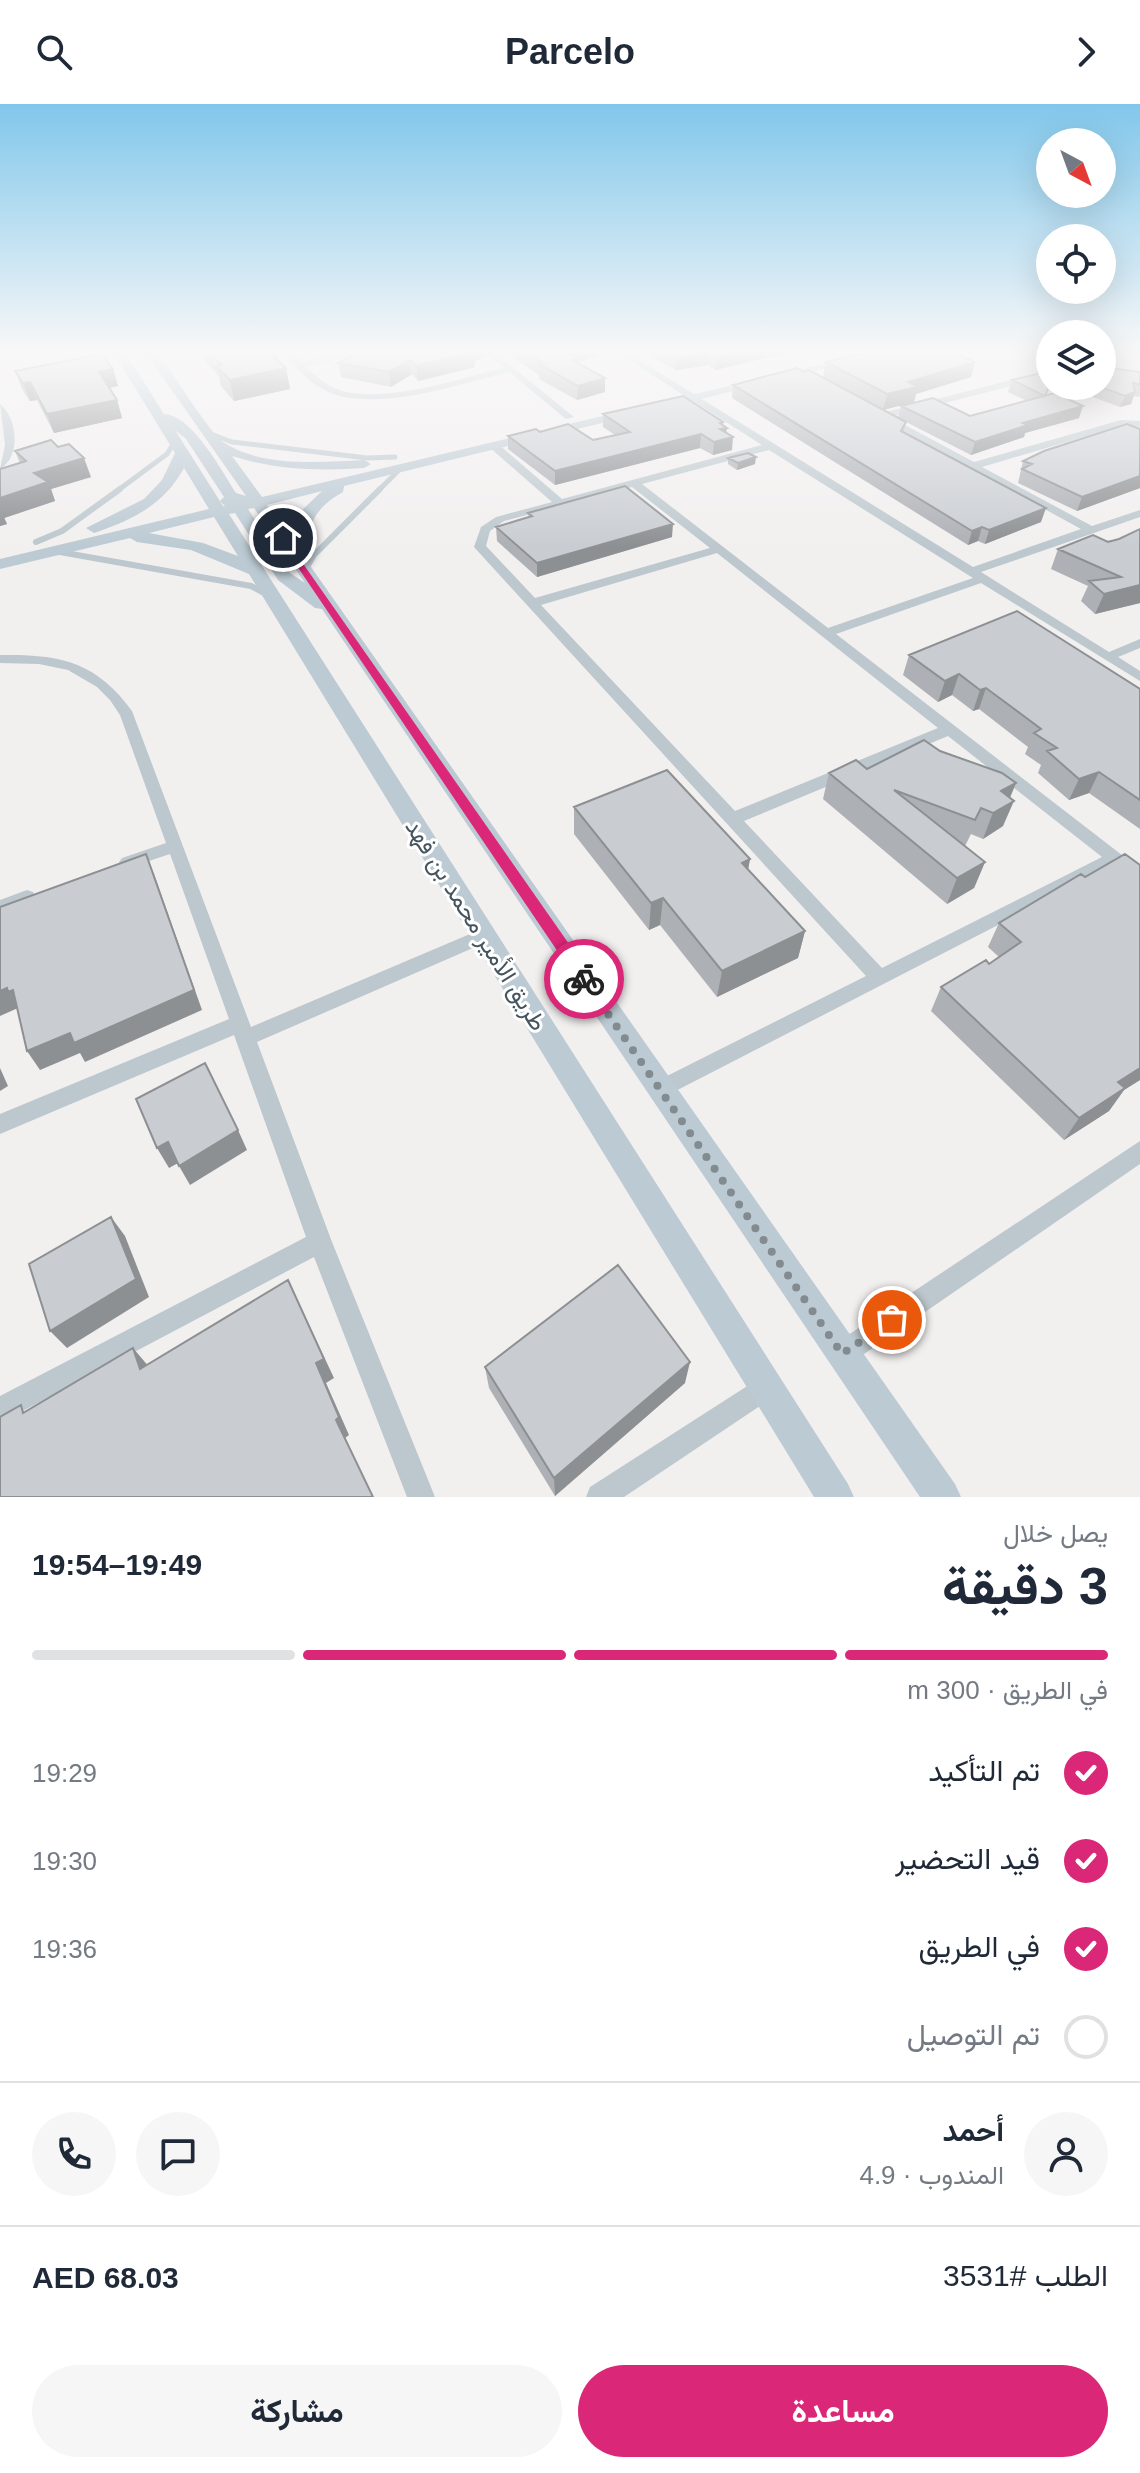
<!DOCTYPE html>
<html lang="ar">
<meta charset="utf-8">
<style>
:root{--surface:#fff;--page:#f6f6f7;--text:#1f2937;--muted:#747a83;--line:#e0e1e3;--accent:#db2777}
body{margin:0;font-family:Helvetica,Vazirmatn,sans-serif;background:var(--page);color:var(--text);direction:rtl;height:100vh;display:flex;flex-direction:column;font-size:30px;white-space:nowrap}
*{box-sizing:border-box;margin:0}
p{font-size:26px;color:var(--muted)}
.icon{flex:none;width:44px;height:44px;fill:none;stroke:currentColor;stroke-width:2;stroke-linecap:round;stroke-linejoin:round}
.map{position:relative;height:1393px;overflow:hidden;direction:ltr}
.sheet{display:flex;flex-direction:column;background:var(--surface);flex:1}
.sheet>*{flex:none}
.needle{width:52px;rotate:139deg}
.buttons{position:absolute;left:1036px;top:24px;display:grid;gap:16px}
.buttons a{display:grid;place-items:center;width:80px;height:80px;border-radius:50%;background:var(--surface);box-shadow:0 8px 32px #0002;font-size:40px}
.pin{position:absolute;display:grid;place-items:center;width:68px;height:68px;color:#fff;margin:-34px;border:4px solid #fff;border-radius:50%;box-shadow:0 2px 8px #0007}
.courier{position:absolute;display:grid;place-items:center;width:80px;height:80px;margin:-40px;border:6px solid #db2777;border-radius:50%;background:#fff;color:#222;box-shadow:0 2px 10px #0007}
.headline em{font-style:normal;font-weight:700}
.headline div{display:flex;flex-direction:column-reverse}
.headline{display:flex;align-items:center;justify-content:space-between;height:136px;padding:0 32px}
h1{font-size:52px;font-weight:700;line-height:60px}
.bar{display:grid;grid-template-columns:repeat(4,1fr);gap:12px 8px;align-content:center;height:96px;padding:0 32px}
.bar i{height:10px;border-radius:6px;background:var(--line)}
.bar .current{background:var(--accent)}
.bar p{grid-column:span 4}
.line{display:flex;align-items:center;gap:20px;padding:0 32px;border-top:2px solid var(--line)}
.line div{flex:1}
.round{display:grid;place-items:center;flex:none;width:84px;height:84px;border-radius:42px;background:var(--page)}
ol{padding:0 32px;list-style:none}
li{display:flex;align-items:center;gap:24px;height:88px}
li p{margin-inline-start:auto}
li .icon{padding:8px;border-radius:50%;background:var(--accent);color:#fff;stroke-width:4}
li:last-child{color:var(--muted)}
li i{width:44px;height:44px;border:4px solid var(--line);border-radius:50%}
.cta{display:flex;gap:16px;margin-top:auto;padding:16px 32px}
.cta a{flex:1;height:92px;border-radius:48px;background:var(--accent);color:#fff;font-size:32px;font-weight:700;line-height:92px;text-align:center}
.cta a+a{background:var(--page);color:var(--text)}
header{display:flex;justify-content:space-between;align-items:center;height:104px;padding:0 32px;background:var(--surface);font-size:36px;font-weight:700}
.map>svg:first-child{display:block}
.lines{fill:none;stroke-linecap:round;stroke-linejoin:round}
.lane-far1{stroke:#bcc8ce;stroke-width:5}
.lane{stroke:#bcc8ce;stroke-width:6}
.street{fill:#bcc8ce;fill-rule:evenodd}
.secondary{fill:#bccad3;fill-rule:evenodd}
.wall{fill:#adb0b5}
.shaded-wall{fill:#8d9093}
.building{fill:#c9cdd2;stroke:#8d9093;stroke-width:2}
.route{fill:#db2777}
.done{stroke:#828b90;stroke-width:8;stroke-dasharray:0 14.4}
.labels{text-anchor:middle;stroke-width:6;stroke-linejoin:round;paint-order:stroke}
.street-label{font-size:24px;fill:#46555d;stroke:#fff}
</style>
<header><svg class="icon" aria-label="forward" viewBox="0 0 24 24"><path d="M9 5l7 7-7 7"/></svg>Parcelo<svg class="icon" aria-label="search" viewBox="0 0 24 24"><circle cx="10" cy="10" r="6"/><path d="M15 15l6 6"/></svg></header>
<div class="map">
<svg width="1140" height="1393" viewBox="0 0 1140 1393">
<rect width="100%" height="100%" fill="#f2efef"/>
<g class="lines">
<path class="lane-far1" d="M211,330l21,8 135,16 28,-1
M117,387l50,-37 8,-13
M378,387l21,-21"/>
<path class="lane" d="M36,438l26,-11 58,-42
M60,448l191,34 15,8
M308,470l-1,-7 7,-12 66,-66"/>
<path class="street" d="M283,248h9l10,10 51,-10h17l-64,15c11,10 22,20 36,24 47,12 115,-12 162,-23l-19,-16h9l80,65 -8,2 -57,-47c-51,12 -143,45 -190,15 -14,-8 -26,-23 -36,-35z
M616,248h10l347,215 108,-38 -203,-111v-4l172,-44v6l-160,41 84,45 147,-42 19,1v6l-16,-2 -142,42 110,59 48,-16v7l-159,55 128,80 31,-13v9l-22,9 22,14v10l-159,-98 -145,51 304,235v15l-27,-18 -453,233 -7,-2 -3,-7 3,-7 213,-107 -392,-429 7,-20 15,-10 56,-15 -63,-55v-4h8l65,56 200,-54zM769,346l204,128 -145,50 -186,-144zM632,383l78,61 -175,50 -49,-52 4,-15 14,-10zM717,449l221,175 -203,83 -194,-206zM948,632l154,121 -220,111 -138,-147z
M0,300c18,14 21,53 0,65l5,-24z
M0,551c59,-1 96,6 132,56l119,316 226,-96 6,-2 6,2 3,5 -3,5 -232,101 75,200 103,255h-28l-93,-240 -314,166v-27l306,-159 -72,-202 -234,99v-20l229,-95 -59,-165 -42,14 -6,-2 -3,-4 3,-4 44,-15 -46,-128 -10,-15 -13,-13 -29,-17 -29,-6 -39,-1z
M27,786l6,2 3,5 -3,5 -33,12v-14z
M1140,1037v23l-289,199 -9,4 -9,-4 -4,-9 4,-9z
M766,1270l9,4 4,9 -4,9 -151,101h-38l4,-10z"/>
<path class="secondary" d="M113,248h12l39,62c28,1 58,57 72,79l10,3 -101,-144h12c13,17 53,81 66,90 39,26 98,20 141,18l7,4 -7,4c-46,3 -88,2 -132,-12l30,41 610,-145h21l-549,134 -1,6c-29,16 -35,33 -39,65l651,927 6,13h-41l-598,-888 -7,-1 -37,-28 -43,-67 -6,1 619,970 6,13h-40l-565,-923 -58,-24 -54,-8 -7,-4 -130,31v-10l209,-50 -25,-41c-19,35 -48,50 -84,63l-6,2 -8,-5 58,-29 18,-19 13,-27zM175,326l11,9 38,58 -4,4 5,5h-2zM322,387l-22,21 -10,26 -23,-33zM254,404l51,75 -15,-10 -42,-64zM214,413l24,39 -35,-13 -54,-10z"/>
</g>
<path class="wall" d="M197,248h80l2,10 7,6 4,21 -56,12 -13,-15 -2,-10z
M501,248h98v4l-22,6 28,30 -28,8 -38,-21v-4l-27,-18z
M647,248h143l-75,18 -7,-5 -32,5 -29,-15z
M486,253l-11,4v6l-57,14 -6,-7 -21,13 -50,-10 -3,-14z
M826,258l145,15 -55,17 -2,8 -31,8 15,8 3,-12 69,10 57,-15 -19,-9 4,-12 38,-9v15l-4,10 33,22 -54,15 -1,4 -53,18 -65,-33 -3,11 138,89 -56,22 -7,-3 -10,4 -236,-147 1,-13 71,-13 19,5z
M113,265l5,17 -9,2 8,12 5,18 -68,15 -17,-33 -7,1 -8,-12 -7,-18z
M1140,268v25l-6,-1 -3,8 -11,3 -30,-11 -2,-10h14z
M603,310l120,8v3l4,3 -1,5 6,17 -19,5 -13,-7 -145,37 -47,-36v-13l32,-4 53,8 22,-5 -12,-8z
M1140,325v59l-63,23 -59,-28 5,-22z
M15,347l76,26 -40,12 4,12 -51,17 3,6 -7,2v-57l20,-6z
M728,354l27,6 -18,6 -9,-6z
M528,409l144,24 -135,40 -40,-36 -1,-14 33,-10z
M1140,425v74l-45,11 -14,-13 7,-15 -37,-17 7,-20 61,-10z
M909,551l231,34v140l-51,-36 -20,7 -31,-27 3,-8 -16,-11 3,-7 -49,-38 -6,2 -21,-16 -14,7 -35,-27z
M940,647l76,32 -6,15 -7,28 -20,13 -12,-5 -6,12 20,16 -11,26 -27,16 -124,-105 6,-26 38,-4z
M574,703l176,52 -2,10 57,62 -7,27 -81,39 -57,-72 -11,5 -75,-96z
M1140,761v215l-16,10 -15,21 -45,29 -133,-129 10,-24 48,-23 10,-7 -11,-10 11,-24 86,-46z
M485,1263l200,16 -130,113 -66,-108z"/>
<path class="shaded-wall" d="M470,248h16v5l-11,4v6l-57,14 -2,-15z
M565,248h34v4l-23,6v11z
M741,248h49l-75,18 1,-12z
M709,249l-1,12 -32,5 1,-12z
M410,256l2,14 -21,13 -2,-15z
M975,258l-4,15 -55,17 -2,8 -31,8 4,-16 21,-12z
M286,264l4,21 -56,12 -4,-21z
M113,265l5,17 -14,3 -5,-17z
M605,274v14l-28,8 1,-14z
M30,278l7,18 -7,1 -7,-18z
M1135,288l-4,12 -11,3 5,-11z
M117,296l5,18 -68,15 -7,-19z
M1083,302l-4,12 -54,15 -1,4 -53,18 4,-13 48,-19z
M723,318v7l4,-1 -2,11 8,-2 -1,13 -19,5 1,-13 6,-19z
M701,330l-1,14 -145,37v-14z
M756,353l-1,7 -18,6 1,-7z
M84,354l7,19 -40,12 4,12 -51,17 -4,-10v-10l34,-25z
M1140,372v12l-63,23 5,-14z
M0,404l7,16 -7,2z
M1046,404l-5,14 -56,22 4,-14z
M673,420l-1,13 -135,40v-14z
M982,423l-4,14 -10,4 4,-14z
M1140,481v18l-45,11 9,-20z
M959,570l-7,21 -14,7 7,-21z
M986,584l-7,21 -6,2 7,-21z
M1099,668l-10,21 -20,7 10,-21z
M1016,679l-9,21 7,-3 -11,25 -20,13 18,-48z
M146,750l8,20 48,136 -117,52 -5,-9 -40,17 -13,-19z
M750,755l-5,28 -3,-24z
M985,758l-11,26 -27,16 10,-26z
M663,794l-3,27 -11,5 2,-27z
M805,827l-7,27 -81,39 5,-26z
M7,884l6,2 5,18 -18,8v-25z
M0,964l8,18 -8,5z
M1140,964v12l-16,10 -15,21 -45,29 15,-22 39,-36z
M238,1026l9,20 -57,35 -11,-19z
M168,1038l12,20 -11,6 -12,-20z
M111,1113l14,19 24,61 -82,51 -17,-17z
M288,1176l46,98 -8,5 23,52 -4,3 29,59 -38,-77z
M133,1244l17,20 -10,1z
M690,1258l-5,21 -130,113 -1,-18z"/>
<path class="building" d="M210,248h59l17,16 -56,12 -14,-14 6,-1z
M358,248h116l-58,14 -6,-6 -21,12 -51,-9z
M526,248h40l10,7 -4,1 33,18 -27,8 -39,-22 4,-1z
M665,248h76l-25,6 -7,-5 -32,5z
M869,248h84l22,10 -67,20 9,5 -30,7 -61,-32z
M102,250l11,15 -14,3 18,28 -70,14 -17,-32 -7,1 -8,-12z
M1102,263l38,5v13l-7,-2 2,9 -10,4 -27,-10h4z
M797,264l7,4 5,-2 97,52 -5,9 145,77 -57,22 -7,-3 -10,4 -239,-146z
M1050,267v13l-5,12 -33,-16z
M1055,289l28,13 -60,17 5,2 -53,17 -74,-36 32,-8 37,18z
M683,292l40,26 -3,1 7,5 -7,1 13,8 -19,5 -13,-8 -146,37 -47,-35 28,-7 4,3 28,-8 25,16 37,-8 -27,-18z
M1127,320l13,5v47l-58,21 -60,-28 10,-5 -9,-3 21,-10z
M51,336l7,7 11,-3 15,14 -50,15 14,9 -48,16v-29l26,-8 -11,-10z
M748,349l8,4 -18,6 -10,-5z
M625,382l48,38 -136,39 -41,-36 36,-11 -4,-3z
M1140,425v56l-36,9 -15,-13 32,-4 -63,-28 35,-14 15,7 11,-3z
M1017,507l123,78v111l-41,-28 -20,7 -32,-28 10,-3 -23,-15 7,-4 -55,-41 -6,2 -21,-16 -14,7 -36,-26z
M924,636l16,11 62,22 14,10 -15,8 13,10 -21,12 -12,-5 -6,12 -81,-30 91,72 -28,16 -128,-105 27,-13 11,9z
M667,666l83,89 -8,4 63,68 -83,40 -59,-73 -12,5 -77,-96z
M146,750l48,136 -120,53 -4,-10 -43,18 -14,-61 -5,2 -1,-4 -7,3v-84z
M1125,750l15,11v203l-22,14 7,6 -46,30 -138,-131 45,-27 3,4 32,-22 -22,-19 82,-49 4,3z
M205,959l33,67 -59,36 -11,-24 -11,6 -21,-49z
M111,1113l25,62 -86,52 -21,-67z
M618,1161l72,97 -136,116 -69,-111z
M288,1176l36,79 -8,4 23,54 -3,3 37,77h-373v-80l21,-12 2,8 110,-65 7,21z"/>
<linearGradient id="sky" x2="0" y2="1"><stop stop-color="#81c7eb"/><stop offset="0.56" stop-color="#f9f8f8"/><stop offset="1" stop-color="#f9f8f8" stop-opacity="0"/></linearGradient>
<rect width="1140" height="443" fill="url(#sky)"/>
<path class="route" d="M283,431l307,439v9h-11l-301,-445z"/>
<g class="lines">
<path class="done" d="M584,875l258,375 50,-34"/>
</g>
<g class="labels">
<g class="street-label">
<text transform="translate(476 821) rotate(58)" y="8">طريق الأمير محمد بن فهد</text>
</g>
</g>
</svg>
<div class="buttons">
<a><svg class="needle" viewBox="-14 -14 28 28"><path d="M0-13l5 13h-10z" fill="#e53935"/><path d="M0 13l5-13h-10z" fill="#747a83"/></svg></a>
<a><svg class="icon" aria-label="locate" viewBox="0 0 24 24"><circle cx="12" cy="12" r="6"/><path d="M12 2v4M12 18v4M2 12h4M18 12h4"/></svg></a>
<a><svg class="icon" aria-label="layers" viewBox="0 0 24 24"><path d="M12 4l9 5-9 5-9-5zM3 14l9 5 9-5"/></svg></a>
</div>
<div class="pin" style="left:892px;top:1216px;background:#ea580c"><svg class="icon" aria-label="bag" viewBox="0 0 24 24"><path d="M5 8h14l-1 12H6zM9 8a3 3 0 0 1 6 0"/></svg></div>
<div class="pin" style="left:283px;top:434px;background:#1f2937"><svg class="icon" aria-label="home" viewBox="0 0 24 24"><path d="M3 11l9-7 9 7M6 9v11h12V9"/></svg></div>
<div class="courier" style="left:584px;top:875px"><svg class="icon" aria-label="bike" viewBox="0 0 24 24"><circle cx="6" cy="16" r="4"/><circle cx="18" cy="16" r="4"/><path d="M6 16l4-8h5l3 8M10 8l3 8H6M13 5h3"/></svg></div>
</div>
<section class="sheet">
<div class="headline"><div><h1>3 دقيقة</h1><p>يصل خلال</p></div><em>19:49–19:54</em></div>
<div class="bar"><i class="current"></i><i class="current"></i><i class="current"></i><i></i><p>في الطريق · 300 m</p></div>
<ol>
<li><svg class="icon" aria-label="check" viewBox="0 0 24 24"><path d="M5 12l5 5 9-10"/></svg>تم التأكيد<p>19:29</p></li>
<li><svg class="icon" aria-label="check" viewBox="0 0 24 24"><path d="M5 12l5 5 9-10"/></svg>قيد التحضير<p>19:30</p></li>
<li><svg class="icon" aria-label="check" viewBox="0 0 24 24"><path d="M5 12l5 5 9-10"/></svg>في الطريق<p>19:36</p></li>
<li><i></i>تم التوصيل</li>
</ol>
<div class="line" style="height:144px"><a class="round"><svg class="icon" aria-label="person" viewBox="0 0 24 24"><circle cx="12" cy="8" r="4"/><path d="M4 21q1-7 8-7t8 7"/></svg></a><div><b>أحمد</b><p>المندوب · 4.9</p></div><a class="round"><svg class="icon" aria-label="chat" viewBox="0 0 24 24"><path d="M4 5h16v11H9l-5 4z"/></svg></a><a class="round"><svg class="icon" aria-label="phone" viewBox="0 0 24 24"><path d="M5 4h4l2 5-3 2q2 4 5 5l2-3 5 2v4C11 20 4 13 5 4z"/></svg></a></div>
<div class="line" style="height:104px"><div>الطلب #3531</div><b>AED 68.03</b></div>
<div class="cta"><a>مساعدة</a><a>مشاركة</a></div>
</section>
